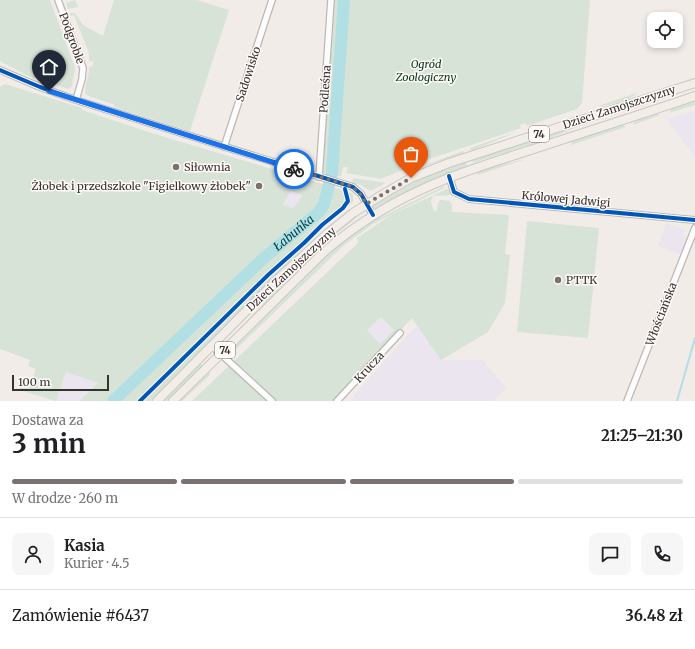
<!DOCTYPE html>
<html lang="pl">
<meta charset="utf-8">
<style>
:root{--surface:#fff;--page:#f6f6f6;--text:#202124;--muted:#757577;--line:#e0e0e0;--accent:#787370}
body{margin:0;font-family:Merriweather,serif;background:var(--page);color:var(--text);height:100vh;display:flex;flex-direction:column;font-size:15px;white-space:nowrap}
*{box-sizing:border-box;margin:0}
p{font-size:13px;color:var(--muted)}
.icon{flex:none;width:22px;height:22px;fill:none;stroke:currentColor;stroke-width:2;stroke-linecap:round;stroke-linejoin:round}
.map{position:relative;height:401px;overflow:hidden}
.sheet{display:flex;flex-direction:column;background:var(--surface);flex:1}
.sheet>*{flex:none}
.tools{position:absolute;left:647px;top:12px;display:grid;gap:8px}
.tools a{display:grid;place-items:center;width:36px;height:36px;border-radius:8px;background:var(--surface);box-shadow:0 2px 6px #0003;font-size:20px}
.scale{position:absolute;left:12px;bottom:10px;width:97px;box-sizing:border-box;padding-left:4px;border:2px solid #36322f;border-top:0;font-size:11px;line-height:14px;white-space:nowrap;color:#36322f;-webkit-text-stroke:3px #fffaf8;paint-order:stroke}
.pin{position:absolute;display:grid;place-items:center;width:34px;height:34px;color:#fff;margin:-41px -17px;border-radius:50% 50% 50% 0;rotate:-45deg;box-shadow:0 0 4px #0007}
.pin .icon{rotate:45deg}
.courier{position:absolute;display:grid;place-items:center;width:40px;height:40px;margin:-20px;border:3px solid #1a73e8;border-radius:50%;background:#fff;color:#222;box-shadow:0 1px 5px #0007}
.summary em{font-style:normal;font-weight:700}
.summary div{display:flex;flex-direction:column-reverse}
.summary{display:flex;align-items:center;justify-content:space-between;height:68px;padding:0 12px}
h1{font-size:26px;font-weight:700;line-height:30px}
.bar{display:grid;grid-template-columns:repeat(4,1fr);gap:6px 4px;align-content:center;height:48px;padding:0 12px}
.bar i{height:5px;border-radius:3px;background:var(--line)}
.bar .selected{background:var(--accent)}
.bar p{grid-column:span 4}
.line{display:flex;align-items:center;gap:10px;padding:0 12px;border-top:1px solid var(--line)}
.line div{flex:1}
.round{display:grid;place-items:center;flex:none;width:42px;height:42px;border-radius:8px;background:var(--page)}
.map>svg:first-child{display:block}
.industrial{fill:#ebe5f0}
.green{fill:#d6e3d6;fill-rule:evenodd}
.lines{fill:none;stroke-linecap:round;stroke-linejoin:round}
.stream{stroke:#b1dfe4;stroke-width:2}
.river{stroke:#b1dfe4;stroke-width:12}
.minor-casing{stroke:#bdb8b5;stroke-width:8}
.primary-casing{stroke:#cac7c5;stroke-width:10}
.minor{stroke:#fdfcfc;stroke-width:5.5}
.primary{stroke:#f3ede7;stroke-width:8}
.cycleway-casing{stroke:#fffaf8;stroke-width:6}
.cycleway{stroke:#0057b8;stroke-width:4}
.done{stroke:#787370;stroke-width:4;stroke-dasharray:0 7.2}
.route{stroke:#1a73e8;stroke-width:5}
.poi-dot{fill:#787370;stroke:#fffaf8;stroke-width:1.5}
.labels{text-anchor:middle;stroke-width:3;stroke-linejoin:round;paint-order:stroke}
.shield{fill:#fffaf8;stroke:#726e6b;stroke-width:1}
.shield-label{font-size:10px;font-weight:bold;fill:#36322f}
.street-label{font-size:11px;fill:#36322f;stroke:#fffaf8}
.park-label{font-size:11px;font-style:italic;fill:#003616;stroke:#fffaf8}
.poi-label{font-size:11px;fill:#36322f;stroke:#fffaf8;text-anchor:start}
.water-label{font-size:12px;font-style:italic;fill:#03444b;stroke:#fffaf8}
</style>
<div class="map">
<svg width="695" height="401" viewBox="0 0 695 401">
<rect width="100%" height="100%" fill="#f2ece9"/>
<path class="industrial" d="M695,111v46l-28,-38z
M289,191l14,4 -10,13 -10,-2z
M666,223l19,7 -2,5 5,2 -6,18 -24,-9z
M381,317l13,13 -14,15 -13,-15z
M417,325l24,35h42l23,28 -12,13h-145z
M66,372l32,11 -19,18h-23z"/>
<path class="green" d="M0,0h50l25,68 -3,18 -4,3 -33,-11 -1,1 -34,-18z
M75,0l3,7 -10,2 -2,-6z
M114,0h83l32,10 -39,121 -76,-24 1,-2 -29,-10c-3,-8 4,-20 3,-28l4,-1 1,-4 -5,-1v-8l-15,-38 -4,1 -1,-3h6l8,12 20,11z
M335,0h255l-8,103 -5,6 -50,17 -2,-3 -5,2 1,3 -100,34 -40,17 -35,-6 2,-6h-5l-2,10 -18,-4z
M5,84l77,24v2l76,25 191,57 4,2v8l-29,25 -173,174h-72l19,-18 -32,-11 -10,29 -37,-11 2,-4 8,3 7,-20 -8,-3 2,-6 -30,-11v-262zM290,191l13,4 -10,13 -10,-3z
M639,92l-10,7 -27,8 -4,-1z
M695,100v5l-26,8 3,-5z
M655,113l5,2 -27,10 1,-5z
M580,124v2l-40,16 -67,21 -1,-4z
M620,124l6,3 -55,18 1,-5z
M519,131l-48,20 -1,-3z
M463,151l1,2 -52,17z
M521,160h2l-45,15 -2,-4z
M465,161l2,5c-32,12 -62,25 -91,42h-3v-3c30,-19 59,-32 92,-44z
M354,178l32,5 -16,8 -9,-6 -10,-3z
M442,187h4l-73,37 -30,22 -114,110 1,-5 100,-99 33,-26z
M447,189l3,1v5l-17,1 -2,5 2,9 4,1 1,-8 2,-3 10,1 2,4v7l57,3 -4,39 5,1 -5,48 -17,29 -47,28 -29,-42 -78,83h-142l166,-158 -1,-5 34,-23zM381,317l13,13 -14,14 -13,-14z
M362,211l-3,5 -36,28 -32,31 -21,25 -47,46 39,-41 20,-25 38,-36z
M527,221l72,7 -11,110 -71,-6z
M200,363l3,3 -35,35h-6z
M209,371l1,4 -28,26h-4z"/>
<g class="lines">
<path class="stream" d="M677,401l18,-63"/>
<path class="river" id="s1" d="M113,401l152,-144 54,-45 5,-8 8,-31 12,-173"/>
<g class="minor-casing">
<path id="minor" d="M58,0l25,68 -1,11 -6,21
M0,70l40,17 36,13 277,87 8,7 12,21
M224,147l48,-147
M449,176l5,16 15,7 226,21
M319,177l12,-177
M212,346l60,55
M337,401l63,-68
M627,401l68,-173"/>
</g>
<g class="primary-casing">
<path id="primary" d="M157,401l121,-122 49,-45 26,-21 32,-20 26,-15 38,-15 246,-80
M173,401l151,-149c68,-59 132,-78 216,-105 51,-17 103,-33 155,-51"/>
</g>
<use href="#minor" class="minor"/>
<use href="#primary" class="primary"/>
<g class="cycleway-casing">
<path id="cycleway" d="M0,70l40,17 36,13 277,87 8,7 12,21
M449,176l5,16 15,7 226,21
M140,401l128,-126 36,-32 18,-18 21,-17 5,-7 -3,-12"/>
</g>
<use href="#cycleway" class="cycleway"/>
</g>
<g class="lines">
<path class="done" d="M294,169l59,18 7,7 6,10 45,-26"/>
<path class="route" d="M49,91l245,78"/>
</g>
<g class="poi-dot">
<circle cx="176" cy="167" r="4"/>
<circle cx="259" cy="186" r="4"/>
<circle cx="558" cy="280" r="4"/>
</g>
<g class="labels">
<g class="shield">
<rect x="529" y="126" width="20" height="16" rx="3"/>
<rect x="215" y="342" width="20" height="16" rx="3"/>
</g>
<g class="shield-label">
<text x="539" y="138">74</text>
<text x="225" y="354">74</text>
</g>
<g class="street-label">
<text transform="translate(72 38) rotate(70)" y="4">Podgroble</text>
<text transform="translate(248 74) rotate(-72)" y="4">Sadowisko</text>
<text transform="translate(325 89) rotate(-86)" y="4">Podleśna</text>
<text transform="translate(619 107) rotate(-18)" y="4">Dzieci Zamojszczyzny</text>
<text transform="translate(566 199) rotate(5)" y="4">Królowej Jadwigi</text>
<text transform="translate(291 269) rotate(-43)" y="4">Dzieci Zamojszczyzny</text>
<text transform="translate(661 314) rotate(-69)" y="4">Włościańska</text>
<text transform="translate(369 367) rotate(-47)" y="4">Krucza</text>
</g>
<g class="park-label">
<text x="426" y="68">Ogród<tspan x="426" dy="13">Zoologiczny</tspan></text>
</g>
<g class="poi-label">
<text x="184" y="171">Siłownia</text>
<text x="251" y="190" text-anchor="end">Żłobek i przedszkole "Figielkowy żłobek"</text>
<text x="566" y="284">PTTK</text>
</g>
<g class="water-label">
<text dy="4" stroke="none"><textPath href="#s1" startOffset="247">Łabuńka</textPath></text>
</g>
</g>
</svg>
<div class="tools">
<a><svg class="icon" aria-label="locate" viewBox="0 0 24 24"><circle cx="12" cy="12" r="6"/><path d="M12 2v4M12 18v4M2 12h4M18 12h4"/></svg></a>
</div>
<div class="scale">100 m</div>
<div class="pin" style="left:411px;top:178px;background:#ea580c"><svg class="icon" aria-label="bag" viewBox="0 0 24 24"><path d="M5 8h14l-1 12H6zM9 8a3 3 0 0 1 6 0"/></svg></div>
<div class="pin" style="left:49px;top:91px;background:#1f2937"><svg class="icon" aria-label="home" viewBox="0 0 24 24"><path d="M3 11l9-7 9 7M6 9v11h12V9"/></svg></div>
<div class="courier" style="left:294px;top:169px"><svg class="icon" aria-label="bike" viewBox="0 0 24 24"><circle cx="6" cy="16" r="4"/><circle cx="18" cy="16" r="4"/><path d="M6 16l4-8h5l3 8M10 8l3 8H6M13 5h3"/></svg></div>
</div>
<section class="sheet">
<div class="summary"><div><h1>3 min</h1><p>Dostawa za</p></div><em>21:25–21:30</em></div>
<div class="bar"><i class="selected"></i><i class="selected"></i><i class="selected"></i><i></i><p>W drodze · 260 m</p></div>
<div class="line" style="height:72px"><a class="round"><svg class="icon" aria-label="person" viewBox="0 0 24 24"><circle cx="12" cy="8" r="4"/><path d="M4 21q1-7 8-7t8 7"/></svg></a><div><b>Kasia</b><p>Kurier · 4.5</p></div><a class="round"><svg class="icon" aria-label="chat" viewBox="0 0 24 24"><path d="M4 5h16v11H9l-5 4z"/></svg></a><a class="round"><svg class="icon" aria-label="phone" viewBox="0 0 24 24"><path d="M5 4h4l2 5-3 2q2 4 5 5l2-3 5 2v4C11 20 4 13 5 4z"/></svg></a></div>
<div class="line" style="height:52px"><div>Zamówienie #6437</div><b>36.48 zł</b></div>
</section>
